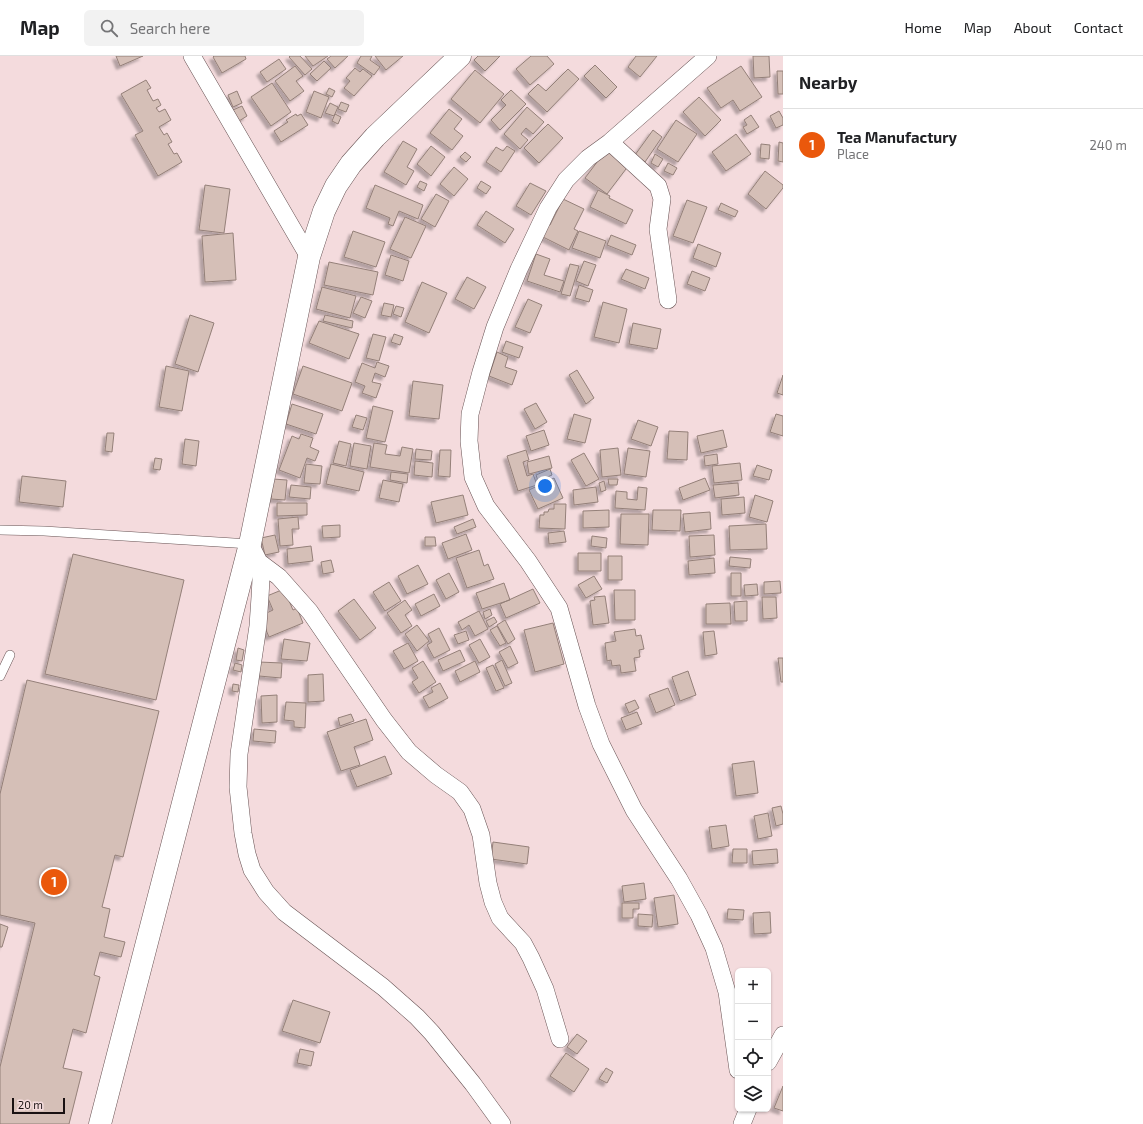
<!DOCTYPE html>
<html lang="en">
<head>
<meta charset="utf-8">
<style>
  :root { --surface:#fff; --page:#f2f2f2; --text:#202124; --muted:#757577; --line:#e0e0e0; --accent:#ea580c }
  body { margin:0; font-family:"Exo 2",sans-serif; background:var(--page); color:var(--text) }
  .controls { position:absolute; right:12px; bottom:12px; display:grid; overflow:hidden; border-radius:6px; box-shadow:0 1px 3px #0004 }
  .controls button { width:36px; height:36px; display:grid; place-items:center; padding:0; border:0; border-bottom:1px solid var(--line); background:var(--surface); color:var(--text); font:20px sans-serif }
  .scale { position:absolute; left:12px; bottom:10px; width:53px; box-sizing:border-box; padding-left:4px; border:2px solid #191112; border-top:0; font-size:11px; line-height:14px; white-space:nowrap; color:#191112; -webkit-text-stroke:3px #f4dbdd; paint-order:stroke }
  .you { position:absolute; left:545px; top:430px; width:14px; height:14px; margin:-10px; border:3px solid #fff; border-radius:50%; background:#1a73e8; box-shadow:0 0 0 6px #1a73e833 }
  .badge { display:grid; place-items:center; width:26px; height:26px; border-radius:50%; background:var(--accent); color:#fff; font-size:13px; font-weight:700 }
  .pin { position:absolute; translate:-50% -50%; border:2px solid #fff; box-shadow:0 1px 4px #0006 }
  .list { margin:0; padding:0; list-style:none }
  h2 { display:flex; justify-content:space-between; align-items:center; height:52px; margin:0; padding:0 16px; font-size:17px }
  h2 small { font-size:13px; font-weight:400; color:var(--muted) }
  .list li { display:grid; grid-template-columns:26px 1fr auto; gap:12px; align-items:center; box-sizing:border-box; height:72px; padding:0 16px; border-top:1px solid var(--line) }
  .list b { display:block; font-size:15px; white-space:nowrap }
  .list p { margin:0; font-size:13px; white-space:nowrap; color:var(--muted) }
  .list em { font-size:13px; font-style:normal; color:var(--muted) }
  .icon { flex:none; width:22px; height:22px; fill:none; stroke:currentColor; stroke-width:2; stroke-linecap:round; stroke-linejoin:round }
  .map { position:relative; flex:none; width:783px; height:1068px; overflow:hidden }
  header { display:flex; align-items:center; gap:24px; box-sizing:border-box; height:56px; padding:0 20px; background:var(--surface); border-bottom:1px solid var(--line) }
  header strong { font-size:19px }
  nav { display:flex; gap:22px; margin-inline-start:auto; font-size:14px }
  .search { width:280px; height:36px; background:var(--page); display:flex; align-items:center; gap:10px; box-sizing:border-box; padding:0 14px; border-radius:6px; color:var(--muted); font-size:15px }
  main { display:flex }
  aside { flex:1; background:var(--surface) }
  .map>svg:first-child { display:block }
</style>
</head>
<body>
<header>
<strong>Map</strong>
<div class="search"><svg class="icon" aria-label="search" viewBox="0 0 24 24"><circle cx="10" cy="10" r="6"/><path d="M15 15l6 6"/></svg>Search here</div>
<nav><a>Home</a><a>Map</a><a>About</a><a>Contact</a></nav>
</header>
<main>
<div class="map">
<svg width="783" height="1068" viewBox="0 0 783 1068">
  <defs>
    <filter id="shadow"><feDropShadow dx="-3.5" dy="3.5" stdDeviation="1" flood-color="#0004"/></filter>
  </defs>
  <rect width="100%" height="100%" fill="#f4dbdd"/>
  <!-- building -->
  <path fill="#d5bfb7" stroke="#948079" filter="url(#shadow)" d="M116,0H143L120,10Z
    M214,0H245L246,3L222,17L213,1Z
    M290,0H300L312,13L305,19L289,1Z
    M305,0H328L313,10Z
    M331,0H348L335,12L327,3Z
    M361,0H372L370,4L380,11L374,19L357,7Z
    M375,0H403L386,14Z
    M478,0H500L485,15L474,4Z
    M531,0H547L554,8L530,29L516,13Z
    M636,0H657L640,21L628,11Z
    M753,0H769L770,21L754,22Z
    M279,3L286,13L267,26L260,16Z
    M324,5L331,12L317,25L310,18Z
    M595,9L617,31L606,42L584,20Z
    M295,10L303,20L296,25L304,35L290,45L275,25Z
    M741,10L762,41L740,55L733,44L721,52L707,32Z
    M355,12L360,16L363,13L372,20L354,40L344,32L350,25L346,22Z
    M568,13L579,23L547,56L528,38L538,28L546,35Z
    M475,14L504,38L480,67L451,43Z
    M777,15H783V38H778Z
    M146,24L151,32L147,34L153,45L158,43L161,49L156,52L159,56L165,53L171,64L159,71L164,79L167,77L172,86L168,88L174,98L177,97L182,106L158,120L135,79L143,75L121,38Z
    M272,27L291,56L271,70L251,41Z
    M329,32L335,35L332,41L326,38Z
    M511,34L526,48L500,74L491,64L506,49L501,44Z
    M237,35L242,47L233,51L228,39Z
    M314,35L329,41L321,62L306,56Z
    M699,41L721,64L705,80L683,56Z
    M341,46L349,49L346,56L338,53Z
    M330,47L338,51L334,60L325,57Z
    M242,50L247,60L239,65L233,54Z
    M527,51L544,66L533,78L526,72L521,78L528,84L520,93L504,78Z
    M449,53L462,63L454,73L463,80L452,94L430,77Z
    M779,55L783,62V69L776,72L770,60Z
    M296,58L297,60L301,58L308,69L281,86L274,75L288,66L286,64Z
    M335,58L341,61L338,68L332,65Z
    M751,59L759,71L747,78L743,71L747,69L744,64Z
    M676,64L697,78L678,106L657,93Z
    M548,68L563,82L539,107L524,92Z
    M653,74L662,81L645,106L635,99Z
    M736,78L751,98L726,115L712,96Z
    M403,85L417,93L407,111L414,115L406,129L384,116Z
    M779,86L783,87V106L778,105Z
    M761,88L770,89L769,103L760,102Z
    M431,90L445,101L431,120L417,108Z
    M507,90L515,95L501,116L486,106L496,91L503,95Z
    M607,93L629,109L607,138L585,122Z
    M465,96L471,101L466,106L460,101Z
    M655,98L663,103L658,111L651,107Z
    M668,107L677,112L673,119L664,115Z
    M454,111L468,123L454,140L440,128Z
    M765,115L783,129V132L766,153L748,138Z
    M420,125L427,128L424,135L417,131Z
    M481,125L491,131L486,138L477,132Z
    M530,127L546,135L531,159L516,150Z
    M205,129L230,133L224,177L199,174Z
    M375,129L423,149L418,163L399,155L393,170L388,168L390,162L366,152Z
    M598,134L610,140L609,142L633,154L626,168L590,151Z
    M436,138L449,145L435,171L421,163Z
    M563,143L584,153L574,173L578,175L569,194L539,179L545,167L550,169Z
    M687,144L707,151L693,187L673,180Z
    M721,147L738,155L735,161L718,154Z
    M486,155L514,173L505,187L477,169Z
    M405,161L426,170L411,202L390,193Z
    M353,175L385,186L376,211L344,201Z
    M579,175L606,185L600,202L572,192Z
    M233,177L236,224L205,226L202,180Z
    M611,179L636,189L632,199L607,189Z
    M698,188L721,197L716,211L693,202Z
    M536,198L550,203L544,219L564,225L560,236L527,225Z
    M391,199L409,205L403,225L385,219Z
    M584,205L596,209L588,230L576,225Z
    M329,206L378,216L373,239L324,229Z
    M570,208L579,210L570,240L561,238Z
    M626,213L649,222L645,233L621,223Z
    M692,215L710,222L705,235L687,228Z
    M467,221L486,231L474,253L455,243Z
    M422,226L447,237L429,277L405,266Z
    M579,229L593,234L589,246L575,242Z
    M322,231L356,240L350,262L316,253Z
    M361,241L372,245L365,262L353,257Z
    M528,243L542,249L530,277L515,271Z
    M603,246L627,253L619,287L594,281Z
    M384,247L394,249L391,261L381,259Z
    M396,250L404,252L401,261L393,258Z
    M190,259L214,267L198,316L175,308Z
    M325,259L353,265L352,272L323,265Z
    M319,265L359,278L349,303L309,287Z
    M633,267L661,273L657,293L629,288Z
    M373,278L386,281L379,305L366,302Z
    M394,278L403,281L400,289L391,286Z
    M506,285L523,291L519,302L502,296Z
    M497,296L508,301L505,311L517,315L512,329L489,320Z
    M377,306L389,310L385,321L375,317L372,326L381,328L376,342L362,337L365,330L355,326L362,307L375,312Z
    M166,310L189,315L182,355L159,351Z
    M303,310L352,327L342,355L293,338Z
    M577,314L594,342L586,348L569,319Z
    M783,319V339L777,337Z
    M413,325L443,329L439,363L409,360Z
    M536,347L547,366L535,373L524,353Z
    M292,348L323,358L316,378L286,368Z
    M373,350L393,355L385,386L366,382Z
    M574,358L591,363L585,387L567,383Z
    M776,358L783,360V380L770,376Z
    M356,359L367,362L363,374L352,371Z
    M638,364L658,371L651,390L631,383Z
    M544,374L549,389L531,395L526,380Z
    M723,374L727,391L701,397L697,380Z
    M669,375L688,376L687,404L667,403Z
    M107,377H114L112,396L105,395Z
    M301,378L313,382L310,391L319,395L315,405L307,402L300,422L279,414L292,380L299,383Z
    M185,383L199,385L196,410L182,408Z
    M339,385L351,388L346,410L333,407Z
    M354,387L371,390L367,413L350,410Z
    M374,387L387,389L385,398L400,400L402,391L413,393L409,417L370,411Z
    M618,392L621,419L602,421L600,394Z
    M628,392L650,395L646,421L624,418Z
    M416,393L432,395L431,404L415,403Z
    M440,394H451L450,421L438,420Z
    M526,394L529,404L523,406L527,420L533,418L537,429L518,435L507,400Z
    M584,397L599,423L586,430L571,404Z
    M717,398L718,408L705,410L704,400Z
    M549,400L552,412L529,418L527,406Z
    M155,402L162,403L160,414L153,413Z
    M415,405L433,407L432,421L414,419Z
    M740,407L742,424L714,427L712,410Z
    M306,408L322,410L320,428L304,427Z
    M331,408L364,416L359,435L326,428Z
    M757,409L772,414L769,424L753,420Z
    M550,413L552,419L538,425L536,419Z
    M391,416L408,418L407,427L390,424Z
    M22,420L66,425L63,451L19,446Z
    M554,422L563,442L538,453L529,434Z
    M705,422L710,434L683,444L679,432Z
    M273,423L287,424L285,444L271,443Z
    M608,423H618L617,429H609Z
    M383,424L403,428L399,446L379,442Z
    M604,425L606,434L601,436L599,427Z
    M738,427L739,439L715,442L713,429Z
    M291,429L311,431L310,443L289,441Z
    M596,431L598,446L574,449L573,434Z
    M638,431L647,432L645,454L615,452L616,435L627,436V443L637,444Z
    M463,439L468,459L436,467L431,446Z
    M755,439L773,445L767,466L749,461Z
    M744,441L745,457L722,459L721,443Z
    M277,447H307V459L277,460Z
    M554,448H566L565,473L539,472L540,459H544V456H548L549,453H554Z
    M609,454V471L583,472V455Z
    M653,454H681L680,475L652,474Z
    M710,456L711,473L685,476L683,458Z
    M621,458H649L648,489L620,488Z
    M298,461L299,473H292L293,489L280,490L278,463Z
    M473,463L476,471L457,478L454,471Z
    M766,468L767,493L730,494L729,470Z
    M340,469V481L323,482L322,470Z
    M564,475L566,486L549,488L548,477Z
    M466,478L472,494L448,503L442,487Z
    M275,479L279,496L265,499L261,482Z
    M714,479L715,499L690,501L689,480Z
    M592,480L607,482L606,492L591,490Z
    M425,481H435L436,490H425Z
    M311,490L313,505L288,508L287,493Z
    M479,494L484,510L488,508L494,523L467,532L456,502Z
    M578,497H601V515H578Z
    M73,498L184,524L156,644L45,618Z
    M608,500H622V524H608Z
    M730,501L751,503L750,512L729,510Z
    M714,502L715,517L689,519L688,505Z
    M331,504L334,516L323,518L321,506Z
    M418,509L428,528L407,538L398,520Z
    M449,517L459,536L446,543L436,524Z
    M731,517H741V540H731Z
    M594,520L602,533L586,542L578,529Z
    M780,525L781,537L764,538V526Z
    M389,526L401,545L385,555L373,536Z
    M504,527L510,544L482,553L476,537Z
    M757,528L758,539L745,540L744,529Z
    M284,533L293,554L297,552L303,567L269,581L260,560L273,554L267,540Z
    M533,533L540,547L506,562L500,548Z
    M614,534H635V564H615Z
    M434,538L440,550L421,560L415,548Z
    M605,540L609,567L593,569L590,545L595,544L594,541Z
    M762,541H776L777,562L763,563Z
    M354,543L376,572L360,584L338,555Z
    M405,544L412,554L405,559L412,570L401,577L387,557Z
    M747,545V565H735L734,546Z
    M730,547L731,568H706V548Z
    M490,553L492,559L485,563L483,556Z
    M479,555L488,573L475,580L469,569L462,574L458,566Z
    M494,561L497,566L489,571L486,565Z
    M505,564L515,583L508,588L497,569Z
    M553,567L564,608L535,616L524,574Z
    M417,569L429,585L417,595L405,578Z
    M497,570L506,587L500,590L490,574Z
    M439,572L450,594L434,602L427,589L432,586L428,578Z
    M635,573L636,580L641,579L644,593L639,594L640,601L634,602L636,615L621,617L620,609L612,610L611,604L607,605L605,587L616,585L614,576Z
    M466,575L469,584L458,588L454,579Z
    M714,575L717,598L705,600L703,576Z
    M284,583L310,587L307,605L281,603Z
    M480,583L490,601L479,607L469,589Z
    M408,587L418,605L404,613L393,595Z
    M510,590L518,607L508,612L499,596Z
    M238,592L244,594L242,605L236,604Z
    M460,594L465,605L443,615L438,604Z
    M778,602H783V626H781Z
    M502,604L512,627L505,630L495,608Z
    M423,605L436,626L419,637L412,626L418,622L412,612Z
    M475,605L480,616L460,626L455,615Z
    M259,606L282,607L281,622L259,620Z
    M235,607L242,609L241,616L233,614Z
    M493,609L504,632L496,635L486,612Z
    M688,615L696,639L680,645L672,621Z
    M323,618L324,645L308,646V619Z
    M27,624L159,655L123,801L115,799L102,851L110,853L104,881L125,886L121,901L100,896L94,919L100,921L86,977L73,973L63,1012L82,1016L69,1068H0V1011L35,867L0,859V738Z
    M440,627L448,642L429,652L423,641L433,636L431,632Z
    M233,628L239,629L238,636L232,635Z
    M668,632L675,649L656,657L649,639Z
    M277,639V666L262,667L261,640Z
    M635,644L639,652L629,657L625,648Z
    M286,646L306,647L305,672L294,671V665L284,664Z
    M637,656L642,668L626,674L621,662Z
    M351,658L354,665L340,670L338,662Z
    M366,663L373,684L354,691L360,709L341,715L327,676Z
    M254,673L276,675L275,687L253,685Z
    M385,700L392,718L357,731L350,714Z
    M754,705L758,737L736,740L732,708Z
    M781,750L783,758V768L776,770L772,752Z
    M768,757L772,780L758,783L754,760Z
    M726,769L729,790L712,793L709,771Z
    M493,786L529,791L527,808L491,803Z
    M733,793H747V807H732Z
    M777,793L778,807L753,809L752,795Z
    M644,827L646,843L624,846L622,830Z
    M674,839L678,868L658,871L654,842Z
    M622,847H639V853H633V862H622Z
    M728,853L744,854L743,864L727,863Z
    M770,856L771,877L754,878L753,857Z
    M638,858L653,859L652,871L638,870Z
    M0,868L8,871L2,891H0Z
    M293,944L330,956L320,987L282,975Z
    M577,978L587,985L577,998L567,991Z
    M300,993L314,996L311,1010L297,1007Z
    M566,997L589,1013L574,1036L550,1020Z
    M606,1012L613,1016L607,1027L599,1023Z
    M783,1030V1055L774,1052Z"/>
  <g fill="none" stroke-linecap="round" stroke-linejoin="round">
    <defs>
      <path id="lane" d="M0,474L44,475L250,488
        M0,620L10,599"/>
      <path id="street" d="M192,0L309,201
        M708,0L610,86L588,102L566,124L548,152L519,213L495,271L481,316L470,358L469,385L473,421L486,450L528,505L559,552L587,650L601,688L634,754L679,823L699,859L714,892L727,936L738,1014
        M610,86L658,130L662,143L658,173L668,244
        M250,488L259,506L261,523L260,541L258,570L239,698L238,731L243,777L247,798L252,814L266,836L284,856L383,931L417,961L432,977L473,1028L502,1068
        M259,506L279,521L310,556L384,664L409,696L436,719L460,736L472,753L481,779L488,827L493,846L500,862L523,887L531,902L545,933L560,983
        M768,1006L783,979
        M742,1068L748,1053"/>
      <path id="secondary" d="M100,1068L250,488L309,201L324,155L336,130L351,108L375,81L460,0"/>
    </defs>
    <!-- lane casing -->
    <use href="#lane" stroke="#685354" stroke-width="10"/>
    <!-- street casing -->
    <use href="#street" stroke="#685354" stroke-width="18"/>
    <!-- secondary casing -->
    <use href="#secondary" stroke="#685354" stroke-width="23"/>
    <!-- lane -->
    <use href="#lane" stroke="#fff" stroke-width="9"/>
    <!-- street -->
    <use href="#street" stroke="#fff" stroke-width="17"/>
    <!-- secondary -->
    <use href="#secondary" stroke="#fff" stroke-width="22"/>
  </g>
</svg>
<div class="controls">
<button>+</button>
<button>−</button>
<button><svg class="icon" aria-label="locate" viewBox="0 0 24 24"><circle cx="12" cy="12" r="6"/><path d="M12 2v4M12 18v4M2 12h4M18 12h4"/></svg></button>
<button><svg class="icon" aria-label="layers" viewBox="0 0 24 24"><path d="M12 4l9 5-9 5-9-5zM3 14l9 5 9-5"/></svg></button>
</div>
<div class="scale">20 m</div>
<div class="you"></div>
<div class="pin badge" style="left:54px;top:826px">1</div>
</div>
<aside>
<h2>Nearby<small></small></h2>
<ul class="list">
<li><span class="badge">1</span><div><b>Tea Manufactury</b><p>Place</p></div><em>240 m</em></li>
</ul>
</aside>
</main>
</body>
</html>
